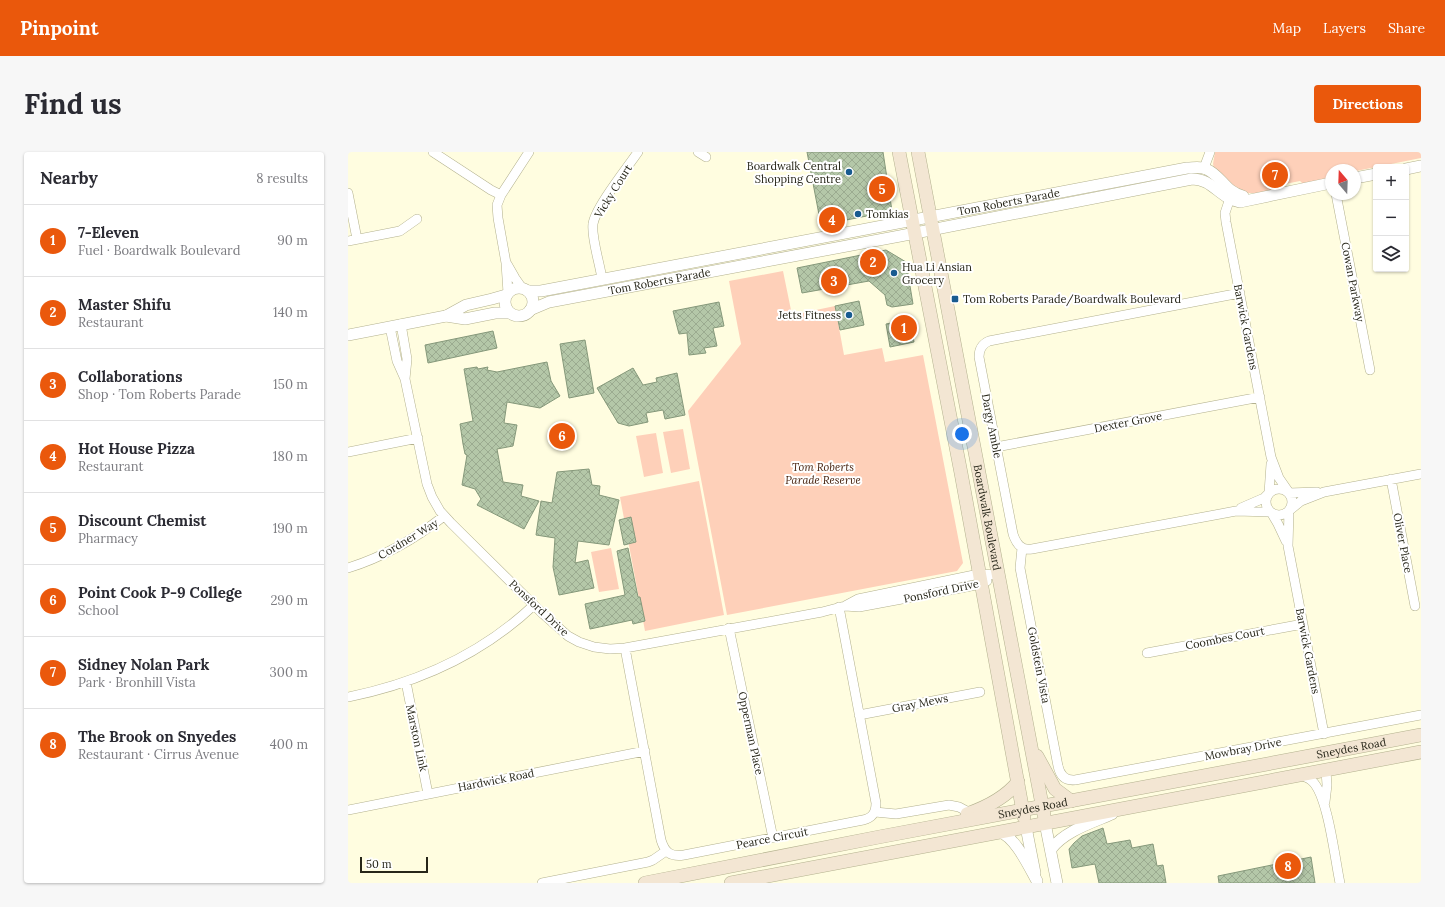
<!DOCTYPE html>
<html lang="en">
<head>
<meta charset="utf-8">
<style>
  :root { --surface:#fff; --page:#f7f7f7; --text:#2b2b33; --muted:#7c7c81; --line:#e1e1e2; --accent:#ea580c }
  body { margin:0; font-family:Lora,serif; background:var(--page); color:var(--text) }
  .controls { position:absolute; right:12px; top:12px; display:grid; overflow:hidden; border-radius:4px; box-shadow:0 1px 3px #0004 }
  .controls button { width:36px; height:36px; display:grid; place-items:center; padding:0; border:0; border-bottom:1px solid var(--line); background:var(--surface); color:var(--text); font:20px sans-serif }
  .compass { position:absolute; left:977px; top:12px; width:36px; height:36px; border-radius:50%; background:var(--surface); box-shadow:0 1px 3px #0004; rotate:341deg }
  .scale { position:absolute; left:12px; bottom:10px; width:68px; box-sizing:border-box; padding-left:4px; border:2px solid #272619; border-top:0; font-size:11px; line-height:14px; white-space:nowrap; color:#272619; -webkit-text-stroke:3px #fff; paint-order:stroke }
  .you { position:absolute; left:614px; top:282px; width:14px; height:14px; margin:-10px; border:3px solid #fff; border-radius:50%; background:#1a73e8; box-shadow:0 0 0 6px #1a73e833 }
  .badge { display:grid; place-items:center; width:26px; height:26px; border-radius:50%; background:var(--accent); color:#fff; font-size:13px; font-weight:700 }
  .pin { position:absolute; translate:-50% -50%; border:2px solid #fff; box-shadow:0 1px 4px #0006 }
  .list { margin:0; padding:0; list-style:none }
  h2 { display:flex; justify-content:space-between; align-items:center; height:52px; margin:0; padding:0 16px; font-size:17px }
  h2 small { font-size:13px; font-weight:400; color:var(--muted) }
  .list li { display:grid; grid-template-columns:26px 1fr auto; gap:12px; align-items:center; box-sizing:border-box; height:72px; padding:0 16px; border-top:1px solid var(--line) }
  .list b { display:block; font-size:15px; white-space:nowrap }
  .list p { margin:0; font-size:13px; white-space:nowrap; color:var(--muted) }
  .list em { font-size:13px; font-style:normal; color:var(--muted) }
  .icon { flex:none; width:22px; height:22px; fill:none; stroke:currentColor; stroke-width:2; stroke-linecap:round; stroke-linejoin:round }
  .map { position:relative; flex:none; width:1073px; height:731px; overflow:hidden; border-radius:4px }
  header { display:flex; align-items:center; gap:24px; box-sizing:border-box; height:56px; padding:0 20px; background:var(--accent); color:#fff }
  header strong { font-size:19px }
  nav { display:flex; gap:22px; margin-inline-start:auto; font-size:14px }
  .intro { display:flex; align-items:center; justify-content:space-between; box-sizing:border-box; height:96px; padding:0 24px }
  h1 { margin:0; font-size:28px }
  .button { padding:10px 18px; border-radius:4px; background:var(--accent); color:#fff; font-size:14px; font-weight:700 }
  main { display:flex; gap:24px; padding:0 24px }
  aside { flex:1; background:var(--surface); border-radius:4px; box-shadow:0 1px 3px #0004 }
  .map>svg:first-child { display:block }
</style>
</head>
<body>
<header>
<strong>Pinpoint</strong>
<nav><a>Map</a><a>Layers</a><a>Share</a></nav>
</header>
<div class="intro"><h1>Find us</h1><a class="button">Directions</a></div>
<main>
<aside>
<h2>Nearby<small>8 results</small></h2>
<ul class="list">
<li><span class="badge">1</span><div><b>7-Eleven</b><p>Fuel · Boardwalk Boulevard</p></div><em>90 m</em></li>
<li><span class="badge">2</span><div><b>Master Shifu</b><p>Restaurant</p></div><em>140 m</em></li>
<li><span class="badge">3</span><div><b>Collaborations</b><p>Shop · Tom Roberts Parade</p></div><em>150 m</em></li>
<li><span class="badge">4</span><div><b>Hot House Pizza</b><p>Restaurant</p></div><em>180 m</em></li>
<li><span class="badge">5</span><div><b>Discount Chemist</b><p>Pharmacy</p></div><em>190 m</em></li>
<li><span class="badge">6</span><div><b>Point Cook P-9 College</b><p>School</p></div><em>290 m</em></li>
<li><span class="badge">7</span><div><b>Sidney Nolan Park</b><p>Park · Bronhill Vista</p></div><em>300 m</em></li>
<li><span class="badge">8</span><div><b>The Brook on Snyedes</b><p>Restaurant · Cirrus Avenue</p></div><em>400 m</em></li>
</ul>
</aside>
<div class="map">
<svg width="1073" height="731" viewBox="0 0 1073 731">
  <defs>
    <pattern id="building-cross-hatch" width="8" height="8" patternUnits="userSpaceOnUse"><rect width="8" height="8" fill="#b4c7a8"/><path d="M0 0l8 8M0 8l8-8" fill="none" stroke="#9bab90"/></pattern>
  </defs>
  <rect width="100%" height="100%" fill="#fffde0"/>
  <!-- green -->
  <path fill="#fed0b9" d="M867,0H1073V6L1008,19L1007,20V18H983V27L955,32L952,29L937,32L934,36C923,38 901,45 890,38C881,33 874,23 866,16L865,12Z
    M435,119L444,163L487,154L496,203L534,196L537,210L575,203L615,411L609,419L379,463L340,259L393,192L381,129Z
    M335,277L342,317L323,321L315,280Z
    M308,281L315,321L296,325L288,284Z
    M351,329L376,463L297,479L272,345Z
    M263,396L271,437L251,440L243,400Z"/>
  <!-- building -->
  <path fill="url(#building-cross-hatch)" stroke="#85987a" d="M459,0H535L544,59L473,73Z
    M538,98L558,110L565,152L544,155L539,153L537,143L521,129L454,141L449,116Z
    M511,149L516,173L492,178L487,154Z
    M371,150L376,174L365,176L369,194L356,196L358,201L341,203L339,181L331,182L325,159Z
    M562,167L566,190L542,195L538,172Z
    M145,179L149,196L80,211L77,193Z
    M237,188L246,241L221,246L212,192Z
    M199,210L203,229L212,244L192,256L159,250L156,271L169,273L165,294L149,297L155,330L175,333L173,344L191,349L176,377L129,353L133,347L127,337L114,333L119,303L117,302L115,292L112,272L125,269L116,217L129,215L130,217L140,215L139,218L149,220Z
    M285,216L295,233L309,230L308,226L329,221L337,263L317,267L315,258L298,261L300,270L281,274L270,271L249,236Z
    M241,317L244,333L252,334L251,343L271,348L261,393L230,389L227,411L240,408L246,436L211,443L205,415L207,386L188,383L193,349L204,351L209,320Z
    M283,365L288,390L276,393L271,368Z
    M280,396L290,445H292L297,469L285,472L284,468L242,477L237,452L277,443L269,399Z
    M755,676L759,692L782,688L784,696L805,692L809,714L815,713L818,731H751L747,712L724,716L721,697L726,691L734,684Z
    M963,705L967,731H871L870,724Z"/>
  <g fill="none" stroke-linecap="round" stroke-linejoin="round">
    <defs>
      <path id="minor" d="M85,0L143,38L153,43
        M350,0L358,5
        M856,16L862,0
        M0,41L9,87
        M988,42L1022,218
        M882,46L877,61L878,70L923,305L931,326L940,339
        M0,89L52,79L69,67
        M159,112L167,126L174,136
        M254,127C252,112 243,85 245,72C247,56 279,16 290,0
        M160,141L158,111L150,66L149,53L153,43L181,0
        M892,141L641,189C634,192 631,197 631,205L665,382C668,391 673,399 684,397L888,359L923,360
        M53,172L59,207L57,227
        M42,175L49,209L57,227L79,332L84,345L92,359L103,371L194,461L220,484L231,490L246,495L262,497L277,496L474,460L497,454L510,447L631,422L651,423
        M648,295L912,245
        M0,300L70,286
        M1043,327L1067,454
        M918 350a13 13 0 1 1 26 0a13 13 0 1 1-26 0Z
        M921,341L923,312
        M941,341L969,340
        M893,356L916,346L920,342
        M942,358L953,349L976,340L1073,322
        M941,359L940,394L976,582
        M923,360L930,372L938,389
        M674,396L672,416L710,614C712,623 717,629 727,628L1073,563
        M0,416C35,405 67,387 96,364
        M497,454L511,455L618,435L633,432L639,429
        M381,476L425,686
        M277,496L313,688C317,701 323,705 336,703L515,668C524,666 528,661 528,651L491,455
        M799,501L955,472
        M58,530L80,642
        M0,545C70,531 134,502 186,453
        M511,563L632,540
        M953,623C957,625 961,626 964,629C980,643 987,708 992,731
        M977,650L979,633L978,619
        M0,658L297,599
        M527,660L548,662L601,653L611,655L626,663
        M194,731L300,710L305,708L318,699"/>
      <g id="tertiary">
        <path d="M1058,17L1073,14"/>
        <path d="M1007,26L1028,22"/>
        <circle cx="171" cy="150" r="14"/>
        <path id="s1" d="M180,139H193L839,16C845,16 852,14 858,17C873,23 877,40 895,44"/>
        <path id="s2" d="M182,158L201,150L552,84L844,27C865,27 871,46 892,50L983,31"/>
        <path d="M98,164L118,153L144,147L158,143"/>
        <path d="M0,183L98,164L117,167L147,161H162"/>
        <path d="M697,671L709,731"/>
        <path d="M678,675L687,721"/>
        <path d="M651,680C667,684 681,715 689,729"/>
        <path d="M703,697C717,679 743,671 764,662"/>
      </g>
      <g id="secondary">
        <path d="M551,0L613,321L676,665"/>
        <path id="s3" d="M570,0L696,663"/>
        <path d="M689,604L707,637L723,649"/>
        <path d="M619,662C639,655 657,646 670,630"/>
        <path id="s4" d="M297,731L531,685L1073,583"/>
        <path d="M383,731L1073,600"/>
      </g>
    </defs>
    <!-- minor casing -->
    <use href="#minor" stroke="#b3b18e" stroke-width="10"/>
    <!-- tertiary casing -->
    <use href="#tertiary" stroke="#b3b18e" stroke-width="12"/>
    <!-- secondary casing -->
    <use href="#secondary" stroke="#b3b18e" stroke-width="14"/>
    <!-- minor -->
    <use href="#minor" stroke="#fff" stroke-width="9"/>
    <!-- tertiary -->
    <use href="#tertiary" stroke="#fff" stroke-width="11"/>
    <!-- secondary -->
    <use href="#secondary" stroke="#f3e6d3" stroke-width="13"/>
  </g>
  <!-- markers -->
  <g fill="#185b90" stroke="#fff" stroke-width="1.5">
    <circle cx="501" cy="20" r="4"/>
    <circle cx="510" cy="62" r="4"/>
    <circle cx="546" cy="121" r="4"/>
    <rect x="603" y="143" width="8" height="8" rx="2"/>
    <circle cx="501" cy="163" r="4"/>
  </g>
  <g text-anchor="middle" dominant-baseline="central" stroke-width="4" stroke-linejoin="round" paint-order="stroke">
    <!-- poi labels -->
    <g font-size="11" fill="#272619" stroke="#fff" text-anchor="start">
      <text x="493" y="14" text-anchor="end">Boardwalk Central<tspan x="493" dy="13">Shopping Centre</tspan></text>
      <text x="518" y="62">Tomkias</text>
      <text x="554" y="115">Hua Li Ansian<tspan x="554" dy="13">Grocery</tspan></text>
      <text x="615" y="147">Tom Roberts Parade/Boardwalk Boulevard</text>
      <text x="493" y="163" text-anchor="end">Jetts Fitness</text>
    </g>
    <!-- street labels -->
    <g font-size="11" fill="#272619" stroke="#fff">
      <text transform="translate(265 39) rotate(-58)">Vicky Court</text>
      <text stroke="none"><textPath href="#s1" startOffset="489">Tom Roberts Parade</textPath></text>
      <text stroke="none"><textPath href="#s2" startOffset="133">Tom Roberts Parade</textPath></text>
      <text transform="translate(1005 130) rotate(79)">Cowan Parkway</text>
      <text transform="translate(898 175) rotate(79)">Barwick Gardens</text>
      <text transform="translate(780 270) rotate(-11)">Dexter Grove</text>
      <text transform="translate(644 274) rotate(79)">Dargy Amble</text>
      <text stroke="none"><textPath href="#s3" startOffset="372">Boardwalk Boulevard</textPath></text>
      <text transform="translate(60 387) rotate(-31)">Cordner Way</text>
      <text transform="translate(1055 391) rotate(79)">Oliver Place</text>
      <text transform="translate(593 439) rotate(-12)">Ponsford Drive</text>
      <text transform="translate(191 456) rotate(43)">Ponsford Drive</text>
      <text transform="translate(877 486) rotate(-11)">Coombes Court</text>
      <text transform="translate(960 499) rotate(79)">Barwick Gardens</text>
      <text transform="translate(691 513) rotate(79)">Goldstein Vista</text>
      <text transform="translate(572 551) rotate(-11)">Gray Mews</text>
      <text transform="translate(403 581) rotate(78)">Opperman Place</text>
      <text transform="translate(69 586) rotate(78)">Marston Link</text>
      <text stroke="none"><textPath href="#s4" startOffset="719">Sneydes Road</textPath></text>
      <text transform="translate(895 597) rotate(-11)">Mowbray Drive</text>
      <text transform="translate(148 628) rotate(-11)">Hardwick Road</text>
      <text stroke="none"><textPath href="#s4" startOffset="395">Sneydes Road</textPath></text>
      <text transform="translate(424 686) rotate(-11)">Pearce Circuit</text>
    </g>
    <!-- park labels -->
    <g font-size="11" font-style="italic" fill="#47230f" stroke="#fff">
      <text x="475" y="315">Tom Roberts<tspan x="475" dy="13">Parade Reserve</tspan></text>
    </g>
  </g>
</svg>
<div class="controls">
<button>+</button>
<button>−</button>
<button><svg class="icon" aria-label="layers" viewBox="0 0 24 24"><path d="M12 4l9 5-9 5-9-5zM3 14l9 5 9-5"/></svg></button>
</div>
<svg class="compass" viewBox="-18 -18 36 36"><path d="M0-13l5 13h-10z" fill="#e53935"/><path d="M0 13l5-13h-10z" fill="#7c7c81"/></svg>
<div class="scale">50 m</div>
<div class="you"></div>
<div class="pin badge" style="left:556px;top:176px">1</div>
<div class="pin badge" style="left:525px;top:110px">2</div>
<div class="pin badge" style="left:486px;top:129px">3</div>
<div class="pin badge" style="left:484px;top:68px">4</div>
<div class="pin badge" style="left:534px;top:37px">5</div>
<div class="pin badge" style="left:214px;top:284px">6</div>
<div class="pin badge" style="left:927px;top:23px">7</div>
<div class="pin badge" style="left:940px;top:714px">8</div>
</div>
</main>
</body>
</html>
